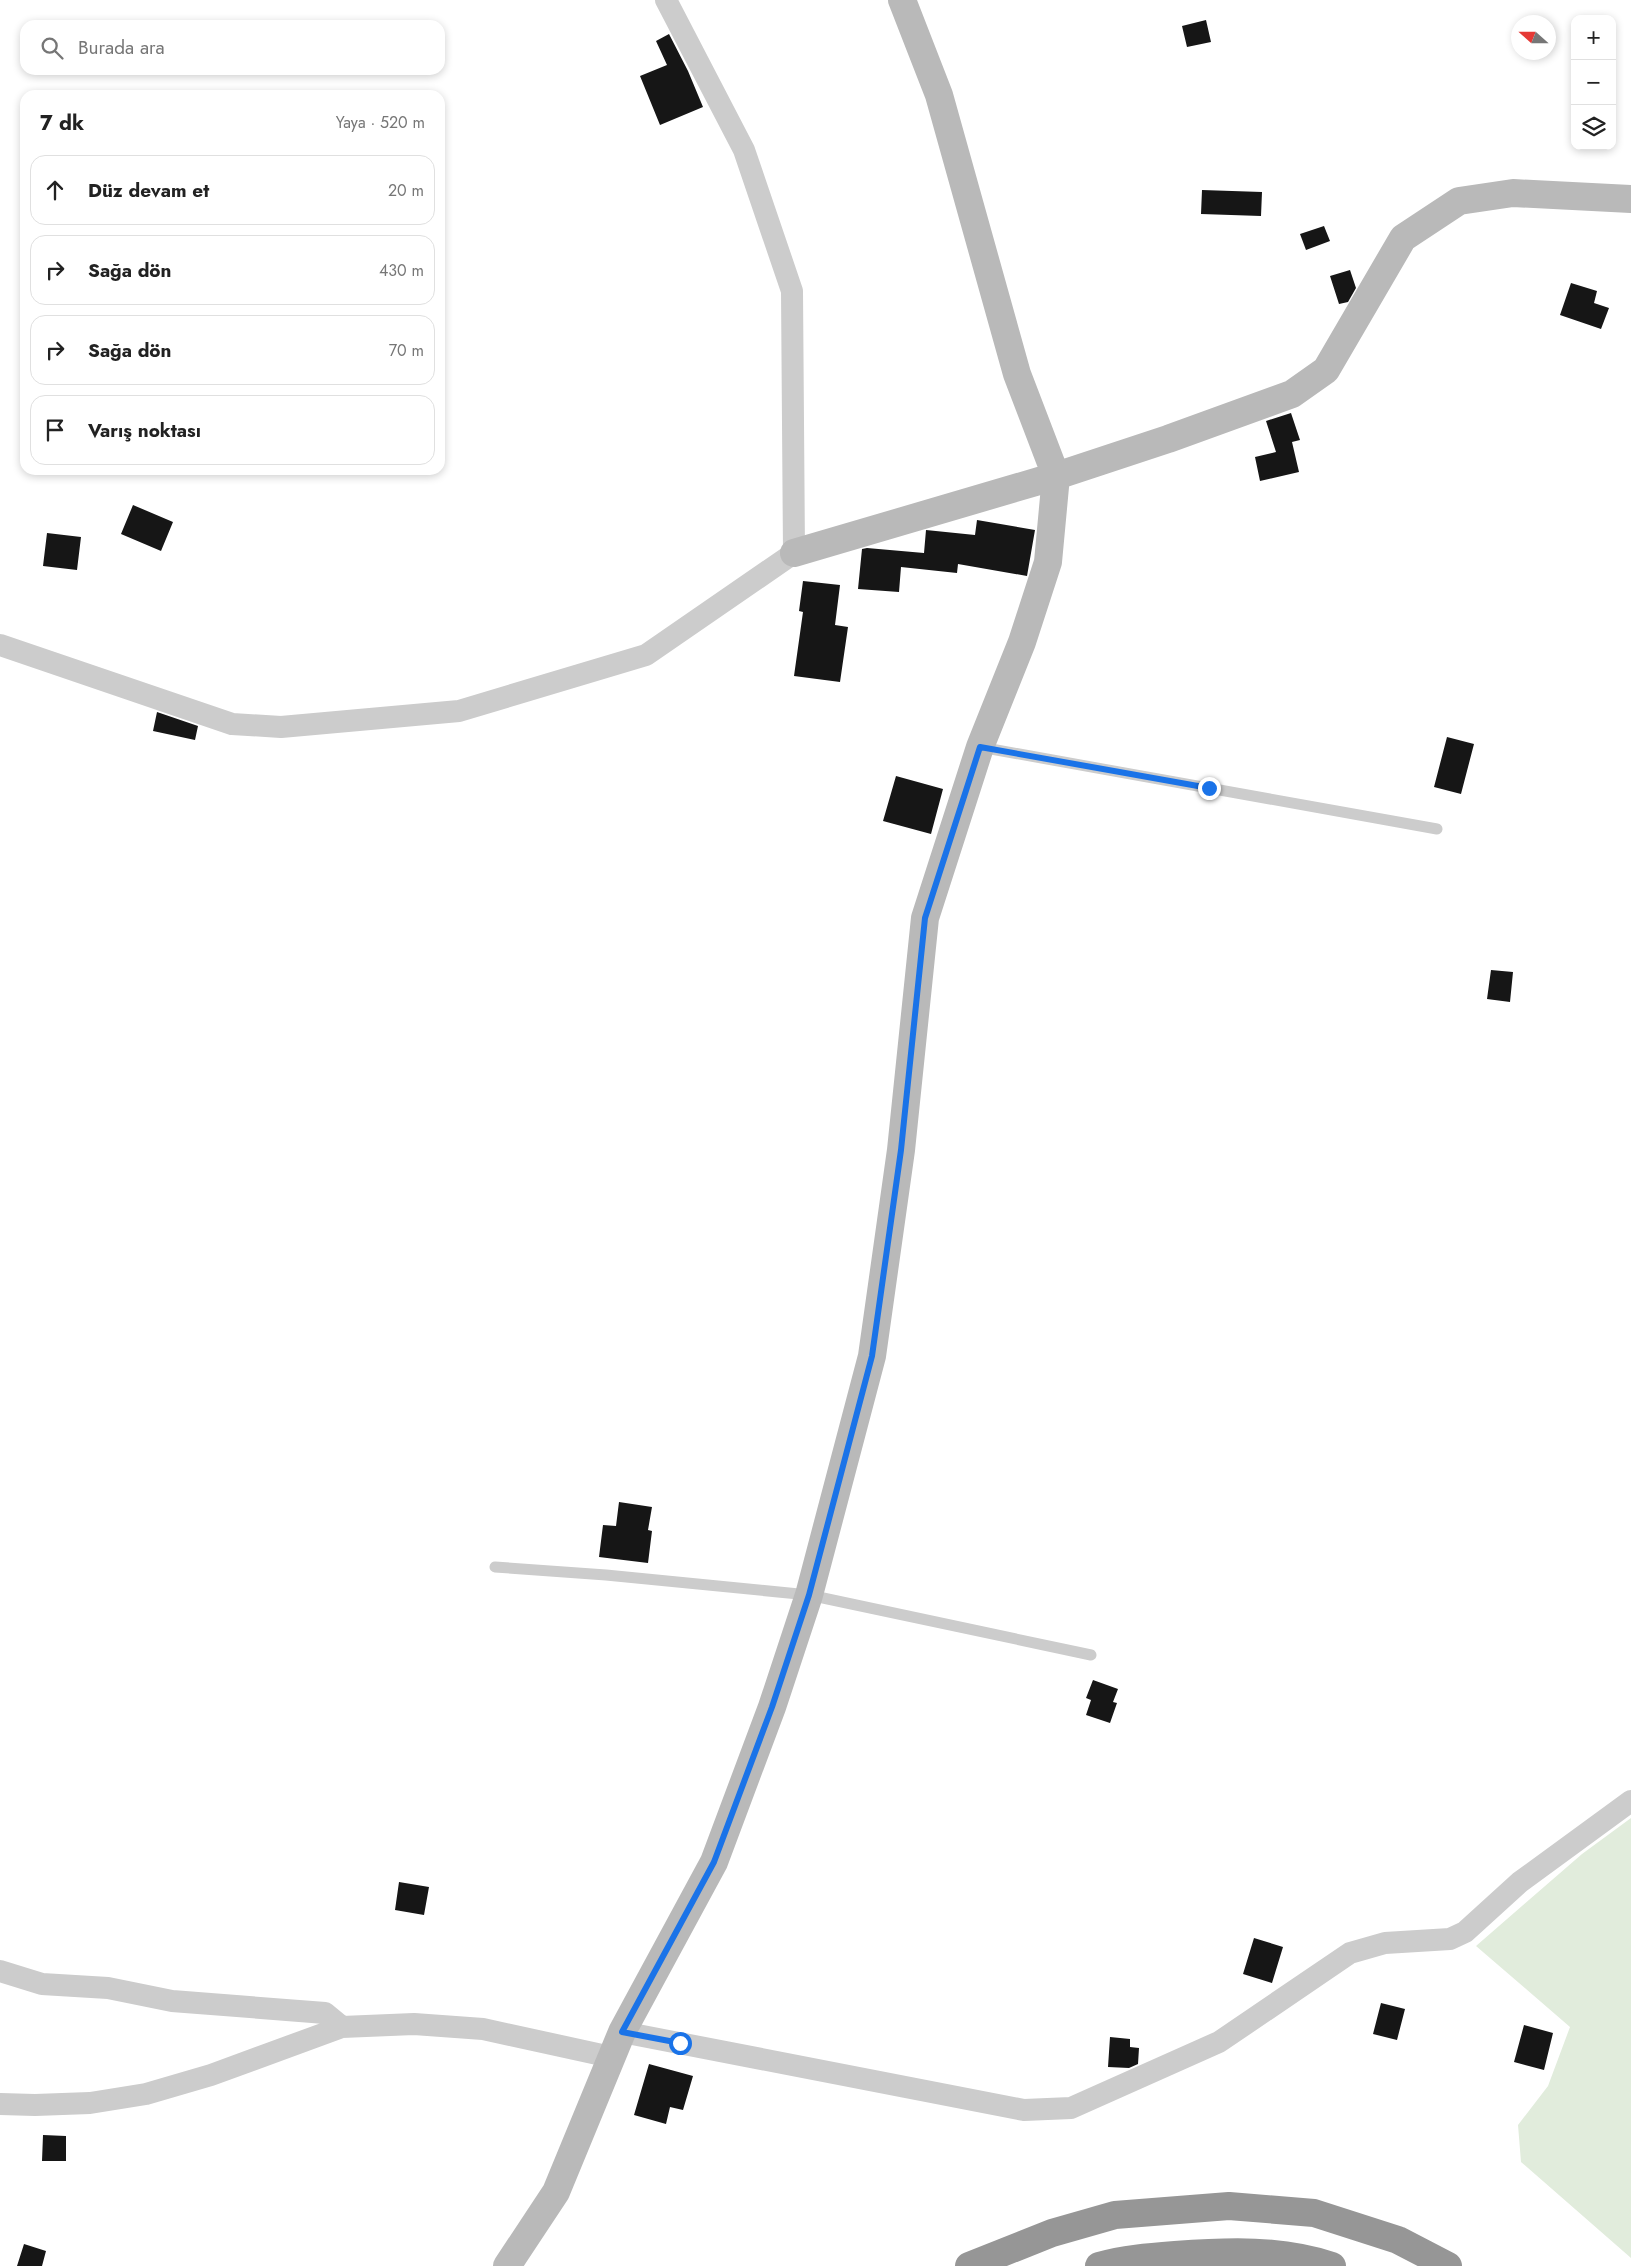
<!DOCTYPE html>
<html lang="tr">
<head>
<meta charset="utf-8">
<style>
  :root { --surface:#fff; --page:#f6f6f6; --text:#222; --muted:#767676; --line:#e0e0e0 }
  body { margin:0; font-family:Jost,sans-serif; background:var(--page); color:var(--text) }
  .controls { position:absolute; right:15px; top:15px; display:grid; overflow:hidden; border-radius:10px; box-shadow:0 2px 8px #0003 }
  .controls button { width:45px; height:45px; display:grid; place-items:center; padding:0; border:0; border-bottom:1px solid var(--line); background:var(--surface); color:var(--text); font:25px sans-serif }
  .compass { position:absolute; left:1511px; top:15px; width:45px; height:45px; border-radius:50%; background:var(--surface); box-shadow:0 2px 8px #0003; rotate:291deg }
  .stop { position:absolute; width:15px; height:15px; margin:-11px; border:4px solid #1a73e8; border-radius:50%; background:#fff }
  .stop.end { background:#1a73e8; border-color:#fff; box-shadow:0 1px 5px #0008 }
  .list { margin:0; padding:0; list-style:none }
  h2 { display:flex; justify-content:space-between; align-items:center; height:65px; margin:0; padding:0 20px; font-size:21px }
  h2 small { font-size:16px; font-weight:400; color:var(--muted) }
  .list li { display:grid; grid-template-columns:32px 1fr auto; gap:15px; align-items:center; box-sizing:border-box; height:70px; margin:0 10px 10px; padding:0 10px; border:1px solid var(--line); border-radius:15px }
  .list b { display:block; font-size:19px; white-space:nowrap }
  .list em { font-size:16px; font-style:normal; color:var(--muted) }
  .icon { flex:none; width:28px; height:28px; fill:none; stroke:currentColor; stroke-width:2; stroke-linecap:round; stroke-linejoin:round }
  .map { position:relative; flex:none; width:1631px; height:2266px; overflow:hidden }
  .search { position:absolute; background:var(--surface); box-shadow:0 2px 8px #0003; left:20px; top:20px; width:425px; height:55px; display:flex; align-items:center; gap:12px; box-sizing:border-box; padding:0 18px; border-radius:15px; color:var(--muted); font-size:19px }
  .panel { position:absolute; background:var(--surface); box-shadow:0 2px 8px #0003; left:20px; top:90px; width:425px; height:385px; border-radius:15px }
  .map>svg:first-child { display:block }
</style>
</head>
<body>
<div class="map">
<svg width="1631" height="2266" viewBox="0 0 1631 2266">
  <rect width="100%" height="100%" fill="#fff"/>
  <!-- green -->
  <path fill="#e1ecdc" d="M1631,1818V2258L1521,2162L1518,2125L1548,2086L1570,2027L1476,1946L1582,1854Z"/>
  <!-- building -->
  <path fill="#161616" d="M1206,20L1211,42L1187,47L1182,26Z
    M669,34L688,71L703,107L660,125L640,76L667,65L656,41Z
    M1202,190L1262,192L1261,216L1201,214Z
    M1324,226L1330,241L1306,250L1300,234Z
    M1350,270L1356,288L1348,302L1339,304L1330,276Z
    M1571,283L1597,291L1594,303L1609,308L1601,329L1560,315Z
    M1291,413L1300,440L1292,442L1299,472L1260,481L1255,457L1276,452L1266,421Z
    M133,505L173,522L161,551L121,534Z
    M977,520L1035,530L1027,576L958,564L957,573L901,567L899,592L858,589L862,549L867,548L924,553L926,530L975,535Z
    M47,533L81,537L77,570L43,566Z
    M803,581L840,585L835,625L848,627L840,682L794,676L803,612L799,611Z
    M157,712L198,726L195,740L153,731Z
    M1447,737L1474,744L1461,794L1434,787Z
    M896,776L943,789L931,834L883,821Z
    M1491,970L1513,972L1510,1002L1487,999Z
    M619,1502L652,1507L648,1530L652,1531L648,1563L599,1557L603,1525L616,1526Z
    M1093,1680L1118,1689L1113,1702L1117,1703L1110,1723L1086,1715L1091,1700L1086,1698Z
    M399,1882L429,1887L424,1915L395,1910Z
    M1254,1938L1283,1947L1272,1983L1243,1974Z
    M1381,2003L1405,2009L1397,2040L1373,2034Z
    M1524,2025L1553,2033L1544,2070L1514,2062Z
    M1110,2037L1130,2039V2047L1139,2048L1138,2064L1129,2068L1108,2067Z
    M649,2064L693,2076L683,2110L670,2107L666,2124L634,2115Z
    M43,2135L66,2136V2161H42Z
    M24,2244L46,2251L42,2266H17Z"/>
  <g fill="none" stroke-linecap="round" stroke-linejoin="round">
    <!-- lane -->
    <path stroke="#ccc" stroke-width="11" d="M980,747L1437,829
      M495,1567L606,1575L809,1595L1091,1655"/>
    <!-- street -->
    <path stroke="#ccc" stroke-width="22" d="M0,645L232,724L281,727L459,711L646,655L794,553L792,291L744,150L666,0
      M0,1971L42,1984L108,1988L172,2001L325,2013L342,2027
      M622,2032L1024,2110L1071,2108L1219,2042L1350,1953L1385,1943L1450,1939L1465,1932L1520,1882L1631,1801
      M0,2104L35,2105L90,2103L146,2094L211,2075L342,2027L414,2024L483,2029L611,2057"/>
    <!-- secondary -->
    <path stroke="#b9b9b9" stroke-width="28" d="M794,553L1056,476L1168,439L1292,394L1326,370L1403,238L1459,201L1513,193L1631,199
      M507,2266L556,2192L622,2032L714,1862L772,1707L809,1595L872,1356L901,1150L925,918L980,747L1022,642L1048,562L1056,476L1017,374L939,95L902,0"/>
    <!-- highway -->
    <path stroke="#969696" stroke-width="28" d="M969,2266L1052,2233L1115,2215L1229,2206L1314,2213L1398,2240L1448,2266
      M1099,2266C1124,2259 1149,2257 1175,2255C1229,2251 1281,2249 1332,2266"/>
  </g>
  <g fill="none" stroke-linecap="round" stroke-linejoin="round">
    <!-- route -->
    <path stroke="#1a73e8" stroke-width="6" d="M680,2043L622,2032L714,1862L772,1707L809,1595L872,1356L901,1150L925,918L980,747L1209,788"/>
  </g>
</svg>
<div class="controls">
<button>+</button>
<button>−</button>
<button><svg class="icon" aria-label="layers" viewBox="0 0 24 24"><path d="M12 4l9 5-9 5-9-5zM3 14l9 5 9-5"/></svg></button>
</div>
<svg class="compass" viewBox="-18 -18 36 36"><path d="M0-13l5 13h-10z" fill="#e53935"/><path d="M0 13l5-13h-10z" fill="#767676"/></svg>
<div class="stop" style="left:680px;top:2043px"></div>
<div class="stop end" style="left:1209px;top:788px"></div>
<div class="search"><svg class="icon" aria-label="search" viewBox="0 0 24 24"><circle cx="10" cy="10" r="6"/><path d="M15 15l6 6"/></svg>Burada ara</div>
<section class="panel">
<h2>7 dk<small>Yaya · 520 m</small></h2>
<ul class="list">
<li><svg class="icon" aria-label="ahead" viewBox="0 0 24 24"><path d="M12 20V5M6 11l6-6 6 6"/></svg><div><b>Düz devam et</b></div><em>20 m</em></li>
<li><svg class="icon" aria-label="right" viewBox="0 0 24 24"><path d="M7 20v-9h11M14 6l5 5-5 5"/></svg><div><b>Sağa dön</b></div><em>430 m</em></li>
<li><svg class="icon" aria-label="right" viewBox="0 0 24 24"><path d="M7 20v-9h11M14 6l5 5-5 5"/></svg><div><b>Sağa dön</b></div><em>70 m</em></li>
<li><svg class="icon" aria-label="arrive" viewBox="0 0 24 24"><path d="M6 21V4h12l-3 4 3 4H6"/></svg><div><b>Varış noktası</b></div></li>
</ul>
</section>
</div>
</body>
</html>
